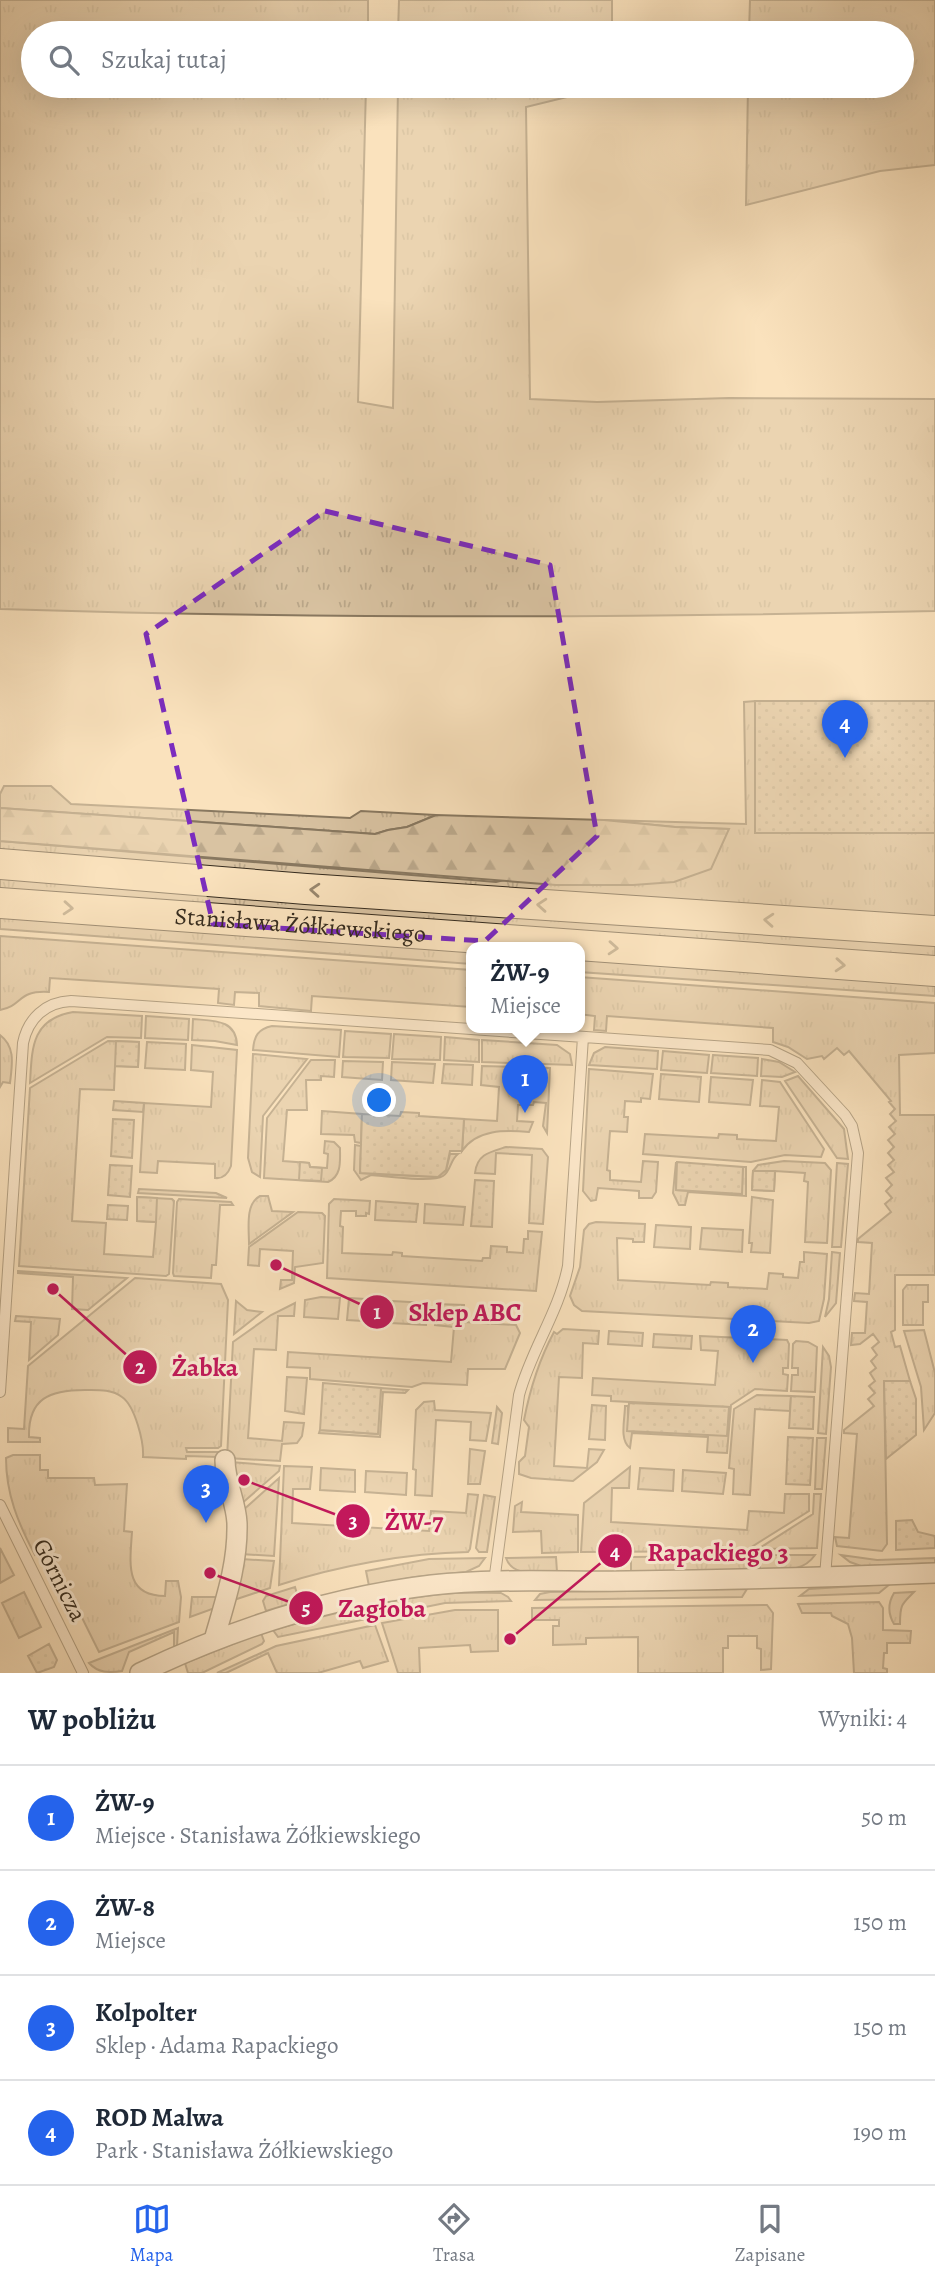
<!DOCTYPE html>
<html lang="pl">
<head>
<meta charset="utf-8">
<style>
  :root { --surface:#fff; --page:#f2f2f3; --text:#1f2937; --muted:#747a83; --line:#e0e1e3; --accent:#2563eb }
  body { margin:0; font-family:Alegreya,serif; background:var(--page); color:var(--text) }
  .you { position:absolute; left:380px; top:1101px; width:24px; height:24px; margin:-18px; border:5px solid #fff; border-radius:50%; background:#1a73e8; box-shadow:0 0 0 10px #1a73e833 }
  .badge { display:grid; place-items:center; width:46px; height:46px; border-radius:50%; background:var(--accent); color:#fff; font-size:23px; font-weight:700 }
  .pin { position:absolute; translate:-50% -58px; filter:drop-shadow(0 2px 4px #0008) }
  .pin::after { content:''; position:absolute; top:37px; width:24px; height:21px; background:inherit; clip-path:polygon(0 0,100% 0,50% 100%) }
  .popup { position:absolute; left:466px; top:942px; width:119px; height:91px; box-sizing:border-box; display:grid; place-content:center; border-radius:14px; background:var(--surface); filter:drop-shadow(0 2px 5px #0005); font-size:23px; white-space:nowrap; color:var(--muted) }
  .popup b { font-size:26px; color:var(--text) }
  .popup::after { content:''; position:absolute; left:50%; top:100%; margin-left:-14px; border:14px solid transparent; border-top-color:var(--surface) }
  .list { margin:0; padding:0; list-style:none }
  h2 { display:flex; justify-content:space-between; align-items:center; height:91px; margin:0; padding:0 28px; font-size:30px }
  h2 small { font-size:23px; font-weight:400; color:var(--muted) }
  .list li { display:grid; grid-template-columns:46px 1fr auto; gap:21px; align-items:center; box-sizing:border-box; height:105px; padding:0 28px; border-top:2px solid var(--line) }
  .list b { display:block; font-size:26px; white-space:nowrap }
  .list p { margin:0; font-size:23px; white-space:nowrap; color:var(--muted) }
  .list em { font-size:23px; font-style:normal; color:var(--muted) }
  .icon { flex:none; width:38px; height:38px; fill:none; stroke:currentColor; stroke-width:2; stroke-linecap:round; stroke-linejoin:round }
  .map { position:relative; flex:none; width:935px; height:1673px; overflow:hidden }
  .search { position:absolute; background:var(--surface); box-shadow:0 7px 28px #0002; left:21px; right:21px; top:21px; height:77px; display:flex; align-items:center; gap:18px; box-sizing:border-box; padding:0 24px; border-radius:38px; color:var(--muted); font-size:26px }
  .sheet { height:511px; background:var(--surface) }
  nav { display:flex; justify-content:space-around; align-items:center; box-sizing:border-box; height:98px; border-top:2px solid var(--line); background:var(--surface); font-size:19px; color:var(--muted) }
  nav a { display:grid; justify-items:center; gap:4px }
  nav .on { color:var(--accent) }
  .map>svg:first-child { display:block }
</style>
</head>
<body>
<div class="map">
<svg width="935" height="1673" viewBox="0 0 935 1673">
  <defs>
    <pattern id="grass-tufts" width="24" height="20" patternUnits="userSpaceOnUse" patternTransform="scale(1.75)"><rect width="24" height="20" fill="#d9c3a2"/><path d="M3 7l-1-3M5 7V3M7 7l1-3M15 17l-1-3M17 17v-4M19 17l1-3" fill="none" stroke="#bba88b"/></pattern>
    <pattern id="forest-firs" width="22" height="20" patternUnits="userSpaceOnUse" patternTransform="scale(1.75)"><rect width="22" height="20" fill="#d9c3a2"/><path d="M5 1l3.5 6h-7zM16 11l3.5 6h-7z" fill="#bba88b"/></pattern>
    <pattern id="park-dots" width="8" height="8" patternUnits="userSpaceOnUse" patternTransform="scale(1.75)"><rect width="8" height="8" fill="#d9c3a2"/><path d="M2 2h.1M6 6h.1" fill="none" stroke="#bba88b" stroke-width="1.8" stroke-linecap="round"/></pattern>
  </defs>
  <rect width="100%" height="100%" fill="#fae2bd"/>
  <filter id="stains"><feTurbulence type="fractalNoise" baseFrequency=".00286" numOctaves="4"/><feColorMatrix values="0 0 0 0 .2 0 0 0 0 .09 0 0 0 0 .02 0 0 0 .5 -.17"/></filter>
  <radialGradient id="worn" r=".72"><stop offset=".6" stop-color="#630" stop-opacity="0"/><stop offset="1" stop-color="#630" stop-opacity=".3"/></radialGradient>
  <!-- grass -->
  <path fill="url(#grass-tufts)" stroke="#887860" stroke-width="2" d="M0,0H368V33H33V86H366L358,402L393,408L398,86H612L526,107L530,399L597,402L729,398L935,399V611C623,618 312,619 0,609Z
    M399,0H612V33H398Z
    M750,0H935V165L880,171L746,205L748,86H902V33H749Z
    M755,701V833H935V920L0,852V841L496,882L729,829L675,827L604,820L746,824L744,702Z
    M4,786H51L71,804L350,818L361,811L436,815L407,827L388,830L375,834L0,808V794Z
    M0,874L935,942V960L0,893Z
    M0,915L471,949V964L0,929Z
    M0,936L471,970V1007L312,996L311,1011L259,1006V993L235,992L234,1005L218,1003L219,989L50,978L49,992C17,990 23,1006 0,1010Z
    M579,957L935,982V996L579,972Z
    M579,977L935,1003V1053L899,1055L900,1115H935V1275H895V1330L891,1332L895,1347L900,1346L910,1381L884,1382L887,1544L882,1551L837,1546L835,1537L849,1538L857,1434L844,1433V1430L874,1406L868,1399L875,1393L869,1386L875,1381L870,1373L876,1368L871,1361L877,1355L872,1348L879,1342L873,1334L860,1344L851,1345L852,1333H865L867,1302L854,1301L855,1293L869,1294L872,1243L858,1242V1239L891,1212L885,1204L892,1198L886,1191L892,1185L886,1178L894,1172L888,1165L894,1160L888,1153L894,1147L888,1140L895,1134L889,1127L896,1121L890,1114L895,1109L889,1102L891,1101L849,1051L844,1055L837,1048L824,1059L822,1056L807,1059L788,1047L773,1042V1028L607,1016L606,1031L594,1030L595,1016L579,1014Z
    M73,1012L142,1016L141,1038L107,1037L30,1083C32,1049 31,1019 73,1012Z
    M146,1016L189,1019L188,1040L145,1038Z
    M193,1019C213,1021 236,1019 237,1045L215,1041L192,1040Z
    M272,1026L341,1030L339,1057L253,1050C254,1036 258,1029 272,1026Z
    M345,1031L391,1034L389,1058L343,1057Z
    M394,1034L441,1037L440,1060L392,1059Z
    M0,1035C16,1047 12,1065 10,1083L3,1082L0,1087Z
    M445,1037L479,1040V1062L444,1060Z
    M482,1040L557,1045L570,1054L572,1065L482,1062Z
    M108,1041L139,1042L138,1067L115,1066L114,1090L80,1089L72,1221L106,1223L104,1254L153,1257L156,1222L137,1221V1197L172,1199L174,1201L169,1274L166,1276L19,1266L30,1088Z
    M147,1042L186,1044L185,1070L145,1068Z
    M192,1045L237,1050L231,1166C228,1174 223,1179 215,1178V1164L158,1161L157,1173L140,1172L144,1103L211,1107L213,1072L191,1070Z
    M605,1047L658,1051L657,1069L589,1065L594,1053Z
    M663,1051L709,1055L707,1073L661,1070Z
    M253,1054L307,1059L263,1116L260,1177L252,1172L248,1158Z
    M713,1055L758,1058L757,1076L711,1073Z
    M762,1059L779,1062L795,1072L782,1077L761,1076Z
    M311,1060H335L334,1077L321,1076V1080H306L307,1110H287L283,1161L309,1163L310,1167L327,1168L328,1154L324,1153L325,1141L334,1142L340,1148C340,1161 342,1176 328,1182L264,1178L267,1118Z
    M343,1061L383,1062L382,1080L342,1077Z
    M392,1062L435,1064L433,1083L391,1080Z
    M444,1064L473,1065L472,1085L442,1083Z
    M482,1066L550,1068L547,1133L543,1126L546,1103L534,1102L533,1105H518L517,1121L533,1122L529,1132C505,1130 477,1129 462,1151L464,1119L497,1121L499,1087L481,1085Z
    M589,1069L653,1074L650,1099L641,1098V1102L625,1101L624,1117H628L627,1132L610,1131L607,1170L610,1171V1180L641,1182L643,1161L658,1162L656,1192L652,1198H639V1191L598,1188L596,1200L591,1201L583,1191Z
    M661,1074L701,1077L699,1102L659,1099Z
    M798,1076L844,1129L848,1159L837,1158L785,1081Z
    M711,1077L753,1080L750,1105L709,1102Z
    M762,1080L780,1082L824,1149L821,1157L785,1155L751,1162L643,1154L645,1134L718,1138L719,1134L737,1135V1139L776,1141L779,1107L760,1106Z
    M322,1111L362,1114L361,1143L355,1142L354,1135L321,1134Z
    M355,1145L361,1146L360,1173L438,1177L446,1170L450,1154H458C450,1160 451,1171 443,1176C432,1183 386,1176 371,1175L361,1180L354,1170Z
    M506,1147L542,1149L548,1157L543,1224L529,1223L532,1155L496,1153L495,1174L475,1173C477,1154 490,1152 506,1147Z
    M784,1161L825,1163L831,1170L827,1243L805,1242L808,1182L804,1181L805,1173L775,1171L774,1191L752,1190L753,1171L758,1165Z
    M676,1162V1190L741,1194L743,1167H746V1196L688,1192L685,1205H679L673,1193Z
    M837,1163L848,1164L841,1247H832Z
    M139,1189L216,1193L227,1198L138,1193Z
    M260,1196H268L272,1211L293,1212L249,1244C249,1228 245,1204 260,1196Z
    M752,1197L773,1200L770,1253L751,1252L752,1243H749Z
    M179,1199L231,1202L233,1205H220L216,1265H212L211,1278L174,1276L173,1273L177,1202Z
    M334,1199L370,1201L369,1214L366,1213V1216H356V1211H341L340,1226L343,1227L342,1253L392,1255L393,1252L402,1253V1256L482,1261L483,1258H490L491,1246L507,1247V1252L523,1253L524,1239H528V1231L542,1232L536,1291L327,1278L329,1204Z
    M425,1204L465,1207L463,1225L424,1223Z
    M108,1205L128,1206L127,1220L107,1219Z
    M298,1212L322,1213L325,1216L323,1263L295,1267L294,1283L280,1289L281,1280H292L293,1251L260,1249L259,1266L248,1265L249,1247Z
    M596,1222L645,1224L644,1242H633V1239L617,1238L618,1280L710,1285L711,1282L728,1283V1287L767,1289L769,1273L783,1274V1277L798,1278L800,1262H804V1252L827,1254L824,1299L819,1321L809,1323L582,1311L574,1305L570,1296L580,1267L584,1230L589,1224Z
    M656,1225L691,1227L690,1249L654,1247Z
    M702,1228L743,1230L742,1252L700,1249Z
    M832,1252L840,1253L836,1303L825,1317L829,1299Z
    M18,1271L127,1278L88,1310L72,1309L73,1277L18,1273Z
    M135,1278L221,1284L228,1300L221,1446L218,1448H186L187,1452H218L219,1457L186,1456V1459L143,1457C144,1442 135,1406 122,1397C112,1389 97,1390 85,1390C50,1390 28,1398 29,1437L40,1438V1442H8V1428L24,1429L28,1366Z
    M907,1285H928V1302H923V1325H903V1290Z
    M321,1297L340,1298L338,1319L304,1317L305,1300Z
    M349,1298L382,1300L381,1322L347,1320Z
    M236,1301L247,1310L262,1312L234,1334Z
    M392,1301L427,1303L426,1325L391,1323Z
    M295,1303L294,1316H278L276,1350L254,1349L248,1438L282,1441L284,1422L304,1423L302,1436L297,1443L282,1444L280,1461L227,1458L233,1342L271,1315Z
    M436,1304L464,1305V1322L516,1325L520,1333L505,1369H468L467,1385L423,1383L412,1387L310,1379V1368L287,1367L288,1352L451,1362L454,1327L435,1325Z
    M16,1316L60,1319L58,1335L29,1360L31,1322L15,1321Z
    M563,1329L599,1331L598,1344L583,1343L582,1378L559,1377L554,1466L587,1468L589,1449L604,1450L597,1462L573,1481L531,1478L519,1474V1462L525,1456L529,1427L524,1420C530,1389 539,1360 554,1332L557,1334Z
    M924,1330L935,1373V1413L924,1430L921,1387L904,1331Z
    M609,1331L643,1333L642,1346L608,1344Z
    M654,1334L692,1336L691,1349L653,1347Z
    M700,1336L787,1340L789,1344L788,1368H783V1374L788,1375L787,1391L755,1389L731,1405L727,1453L707,1452L708,1437L632,1433L630,1448C619,1440 625,1419 625,1406H628V1431L727,1435L729,1407L611,1401V1396L592,1395L593,1378L715,1385L718,1351L701,1350Z
    M796,1341L808,1342L817,1347L815,1392L791,1391L792,1375H798V1368H792L793,1344Z
    M823,1347L829,1356L831,1367L826,1434L818,1433Z
    M287,1377L307,1378L304,1414L285,1411Z
    M381,1388L408,1390L405,1393L383,1392L380,1437L319,1433L320,1430L377,1434Z
    M757,1395L791,1396L790,1411L755,1409L750,1495L733,1494L734,1469L729,1468L734,1409Z
    M434,1401L435,1410L491,1413L486,1441L470,1440L471,1422L436,1420L432,1496L415,1495L416,1470L413,1469L416,1410L424,1402Z
    M592,1405L606,1406L605,1440L589,1439Z
    M497,1407L502,1413L498,1444L492,1443Z
    M817,1438H826L822,1489H815Z
    M470,1449L485,1451L480,1484H468Z
    M13,1455H40V1470H48V1478H94L95,1485L127,1484L124,1531L132,1532C130,1563 124,1596 165,1596L166,1581H178L181,1597L179,1622L99,1652L48,1549L35,1555C18,1523 6,1494 6,1458Z
    M230,1462L280,1466L279,1471L240,1505Z
    M284,1466L312,1467L310,1489H293L292,1523L429,1531L431,1511L466,1513L468,1494L478,1495L470,1549L468,1552C407,1553 337,1566 279,1585Z
    M630,1467L629,1488H612L611,1522L747,1530L749,1511L784,1513L785,1494H809V1511L745,1551L581,1552L584,1503Z
    M321,1468L355,1470V1492L320,1490Z
    M640,1468L674,1470L673,1491L638,1489Z
    M683,1470L726,1473L723,1494L682,1491Z
    M366,1471L407,1473L406,1495L365,1492Z
    M279,1478L274,1556L241,1554V1512Z
    M814,1494H821L817,1548L758,1549L813,1514Z
    M484,1495L495,1497L487,1552H479L476,1548Z
    M522,1502L521,1512L578,1515V1552L542,1553L541,1531L513,1532L515,1506Z
    M0,1548L14,1575L0,1583Z
    M766,1555H815C802,1574 780,1569 760,1570V1561Z
    M841,1555L877,1560L935,1558V1563L861,1566L850,1562Z
    M741,1556L747,1561V1570L631,1572V1557Z
    M556,1557L557,1572C539,1572 513,1578 506,1558Z
    M485,1558L479,1566L466,1572L415,1577L369,1586L366,1571L429,1559Z
    M241,1559L274,1561L270,1588L231,1601Z
    M890,1584L879,1593L800,1596L809,1589Z
    M295,1587L299,1601L266,1611L263,1601L266,1596Z
    M747,1589L742,1597L535,1600L540,1594L550,1592Z
    M24,1592L41,1627L19,1638L2,1603Z
    M914,1592C902,1604 900,1604 900,1624H894C888,1614 888,1603 894,1593Z
    M501,1593L508,1597L511,1601L445,1603L278,1637L273,1630C328,1614 385,1600 442,1594C461,1592 481,1593 501,1593Z
    M192,1597H221L215,1608L190,1617Z
    M879,1602L883,1608V1630L911,1631L910,1643H887V1653H884L883,1668L887,1669V1673H854L852,1638L848,1624L832,1616L831,1613H802L798,1604Z
    M767,1605L773,1613L771,1669L761,1670V1649L757,1648V1636H728V1648H723V1673H638V1637L586,1638V1644L553,1645V1626H559V1620H532V1608Z
    M455,1610H498V1651L471,1652L470,1645L419,1648L420,1673H398L382,1623Z
    M375,1625L388,1661L363,1668L360,1661L318,1673H277L268,1653L226,1673H217L276,1646Z
    M178,1628L177,1646L174,1647V1632L129,1652L122,1671C109,1673 98,1673 89,1663Z
    M261,1633L264,1641L262,1644L202,1673H188L185,1663L190,1661Z"/>
  <!-- forest -->
  <path fill="url(#forest-firs)" stroke="#887860" stroke-width="2" d="M0,808L375,834L388,830L407,827L436,815L604,820L675,827L729,829L711,869L674,882L633,885H556L0,841Z"/>
  <!-- park -->
  <path fill="url(#park-dots)" stroke="#887860" stroke-width="2" d="M755,701H935V833H755Z
    M116,1041L139,1042L138,1067L115,1066Z
    M114,1101L144,1103L143,1112L113,1110Z
    M401,1112L419,1113V1116L464,1119L462,1151H450L446,1170L438,1177L360,1173L362,1114L400,1116Z
    M113,1119L134,1120L132,1158L111,1156Z
    M300,1162L309,1163L310,1167L322,1168L321,1181L299,1180Z
    M677,1162L743,1167L742,1194L676,1190Z
    M110,1165L132,1166L130,1197L108,1195Z
    M753,1171H775L774,1191L752,1190Z
    M475,1180L494,1181L492,1227L471,1226Z
    M137,1197L157,1198L156,1222L137,1221Z
    M376,1201L418,1204L416,1222L375,1220Z
    M884,1381H910L916,1399V1435L886,1459Z
    M323,1383L381,1388L378,1434L320,1430Z
    M791,1396L814,1397L813,1429L789,1428Z
    M629,1403L729,1407L727,1436L627,1431Z
    M788,1437L813,1438L810,1485L786,1484Z
    M912,1520L918,1532L935,1536V1548L896,1550V1521Z
    M49,1644L57,1660L54,1667L37,1673L28,1656Z"/>
  <g fill="none" stroke-linecap="round" stroke-linejoin="round">
    <defs>
      <path id="lane" d="M0,1392L23,1043C28,1019 45,1002 71,1001L770,1050L797,1063L845,1115L852,1126L858,1153L825,1577
        M0,1505L83,1673
        M494,1582L519,1395C531,1350 559,1312 568,1266L583,1037"/>
      <path id="street" d="M214,1640C225,1601 238,1565 237,1523C236,1501 225,1482 225,1460
        M140,1673C232,1629 330,1597 432,1585C497,1578 563,1582 628,1581C731,1580 833,1577 935,1573"/>
      <g id="primary">
        <path d="M0,864L306,889L935,931"/>
        <path id="s1" d="M0,903L935,971"/>
      </g>
    </defs>
    <!-- lane casing -->
    <use href="#lane" stroke="#675a46" stroke-width="12"/>
    <!-- street casing -->
    <use href="#street" stroke="#675a46" stroke-width="22"/>
    <!-- primary casing -->
    <use href="#primary" stroke="#362c1f" stroke-width="32"/>
    <!-- lane -->
    <use href="#lane" stroke="#fcecd4" stroke-width="10"/>
    <!-- street -->
    <use href="#street" stroke="#fcecd4" stroke-width="19"/>
    <!-- primary -->
    <use href="#primary" stroke="#fae2bd" stroke-width="30"/>
  </g>
  <!-- one-way arrows -->
  <defs><path id="oneway-chevron" d="M-2-3.5L2.5 0L-2 3.5" fill="none" stroke-width="1.6" stroke-linecap="round" stroke-linejoin="round" transform="scale(1.75)"/></defs>
  <g stroke="#98876e">
    <use href="#oneway-chevron" transform="translate(315 890) rotate(-176)"/>
    <use href="#oneway-chevron" transform="translate(542 905) rotate(-176)"/>
    <use href="#oneway-chevron" transform="translate(68 908) rotate(4)"/>
    <use href="#oneway-chevron" transform="translate(769 920) rotate(-176)"/>
    <use href="#oneway-chevron" transform="translate(613 948) rotate(4)"/>
    <use href="#oneway-chevron" transform="translate(840 965) rotate(4)"/>
  </g>
  <!-- marked area -->
  <path d="M0 0H935V1673H0ZM325,511L550,565L597,836L485,941L213,924L146,634Z" fill="#fae2bd" fill-opacity=".55" fill-rule="evenodd"/>
  <path fill="none" stroke="#7b2cbf" stroke-width="5" stroke-dasharray="14 9" stroke-linejoin="round" d="M325,511L550,565L597,836L485,941L213,924L146,634Z"/>
  <g text-anchor="middle" dominant-baseline="central" stroke-width="6" stroke-linejoin="round" paint-order="stroke">
    <!-- street labels -->
    <g font-size="24" fill="#362c1f" stroke="#fcecd4">
      <text stroke="none"><textPath href="#s1" startOffset="301">Stanisława Żółkiewskiego</textPath></text>
      <text transform="translate(60 1580) rotate(63)">Górnicza</text>
    </g>
  </g>
  <!-- callouts -->
  <path fill="none" stroke="#c2185b" stroke-width="2.5" d="M276 1265L377 1312M53 1289L140 1367M244 1480L353 1521M510 1639L615 1551M210 1573L306 1608"/>
  <g fill="#c2185b" stroke="#fcecd4" stroke-width="2.5">
    <circle cx="276" cy="1265" r="7"/>
    <circle cx="53" cy="1289" r="7"/>
    <circle cx="244" cy="1480" r="7"/>
    <circle cx="510" cy="1639" r="7"/>
    <circle cx="210" cy="1573" r="7"/>
    <circle cx="377" cy="1312" r="18"/>
    <circle cx="140" cy="1367" r="18"/>
    <circle cx="353" cy="1521" r="18"/>
    <circle cx="615" cy="1551" r="18"/>
    <circle cx="306" cy="1608" r="18"/>
  </g>
  <g font-size="21" text-anchor="middle" font-weight="bold" fill="#fff">
    <text x="377" y="1319">1</text>
    <text x="140" y="1374">2</text>
    <text x="353" y="1528">3</text>
    <text x="615" y="1559">4</text>
    <text x="306" y="1615">5</text>
  </g>
  <g font-size="26" text-anchor="middle" font-weight="bold" fill="#c2185b" stroke="#fcecd4" stroke-width="6" stroke-linejoin="round" paint-order="stroke">
    <text x="465" y="1321">Sklep ABC</text>
    <text x="205" y="1376">Żabka</text>
    <text x="414" y="1530">ŻW-7</text>
    <text x="718" y="1561">Rapackiego 3</text>
    <text x="382" y="1617">Zagłoba</text>
  </g>
  <rect width="100%" height="100%" filter="url(#stains)"/>
  <rect width="100%" height="100%" fill="url(#worn)"/>
</svg>
<div class="you"></div>
<div class="pin badge" style="left:525px;top:1113px">1</div>
<div class="popup"><b>ŻW-9</b>Miejsce</div>
<div class="pin badge" style="left:753px;top:1363px">2</div>
<div class="pin badge" style="left:206px;top:1523px">3</div>
<div class="pin badge" style="left:845px;top:758px">4</div>
<div class="search"><svg class="icon" aria-label="search" viewBox="0 0 24 24"><circle cx="10" cy="10" r="6"/><path d="M15 15l6 6"/></svg>Szukaj tutaj</div>
</div>
<section class="sheet">
<h2>W pobliżu<small>Wyniki: 4</small></h2>
<ul class="list">
<li><span class="badge">1</span><div><b>ŻW-9</b><p>Miejsce · Stanisława Żółkiewskiego</p></div><em>50 m</em></li>
<li><span class="badge">2</span><div><b>ŻW-8</b><p>Miejsce</p></div><em>150 m</em></li>
<li><span class="badge">3</span><div><b>Kolpolter</b><p>Sklep · Adama Rapackiego</p></div><em>150 m</em></li>
<li><span class="badge">4</span><div><b>ROD Malwa</b><p>Park · Stanisława Żółkiewskiego</p></div><em>190 m</em></li>
</ul>
</section>
<nav>
<a class="on"><svg class="icon" aria-label="map" viewBox="0 0 24 24"><path d="M3 6l6-2 6 2 6-2v14l-6 2-6-2-6 2zM9 4v14M15 6v14"/></svg>Mapa</a>
<a><svg class="icon" aria-label="directions" viewBox="0 0 24 24"><path d="M12 3l9 9-9 9-9-9zM9 14v-3h6M13 9l2 2-2 2"/></svg>Trasa</a>
<a><svg class="icon" aria-label="saved" viewBox="0 0 24 24"><path d="M7 4h10v16l-5-4-5 4z"/></svg>Zapisane</a>
</nav>
</body>
</html>
